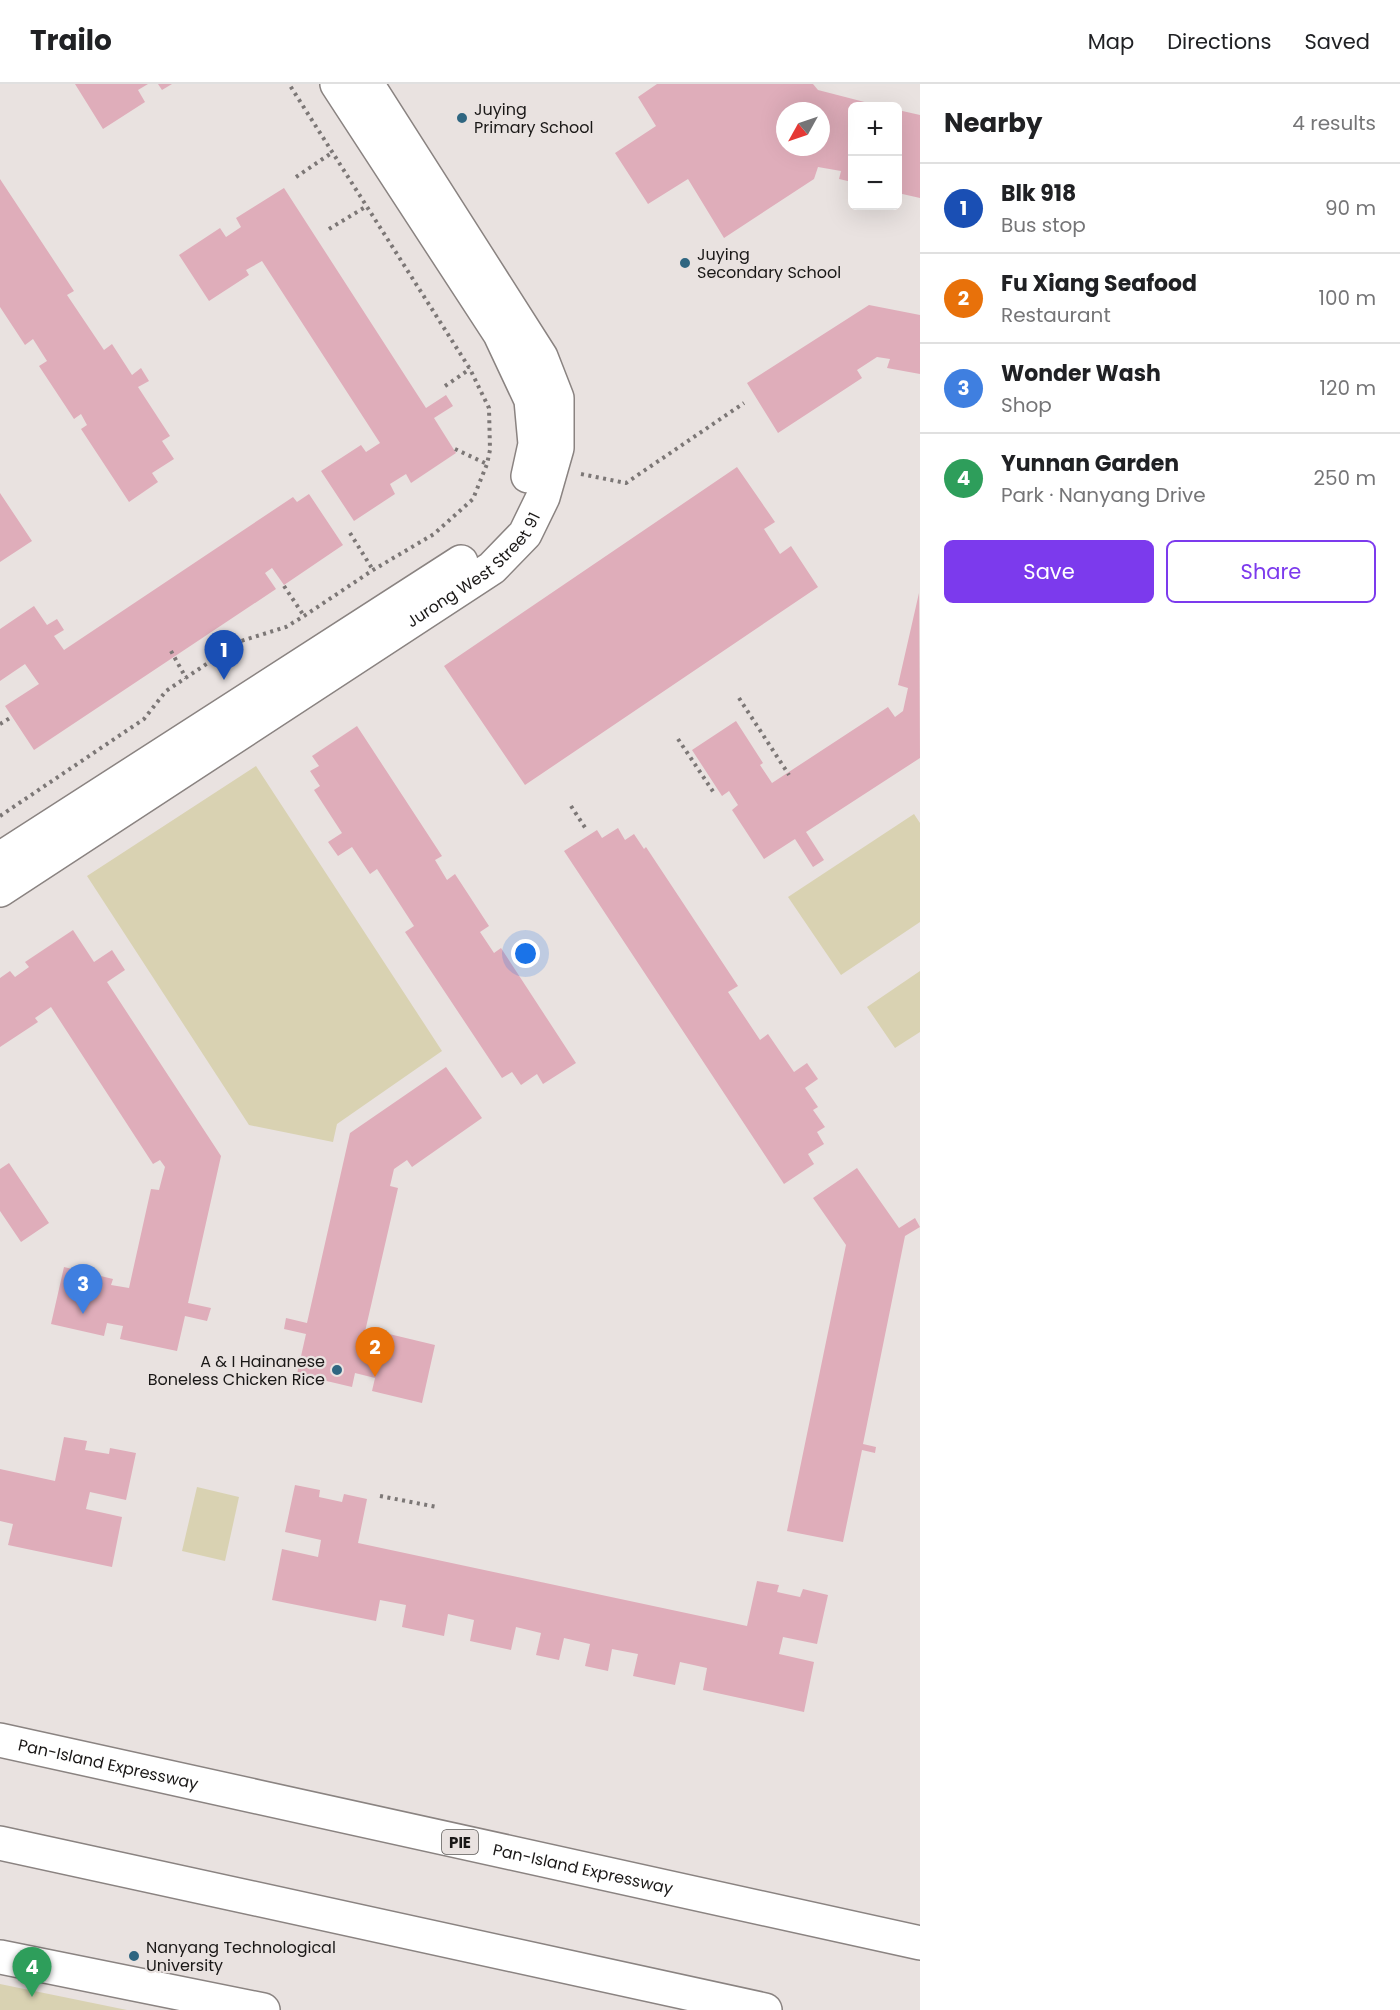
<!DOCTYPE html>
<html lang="en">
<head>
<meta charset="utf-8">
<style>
  :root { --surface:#fff; --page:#f2f2f2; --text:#202124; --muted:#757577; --line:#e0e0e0; --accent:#7c3aed }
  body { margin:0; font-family:Poppins,sans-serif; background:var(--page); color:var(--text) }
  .controls { position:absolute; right:18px; top:18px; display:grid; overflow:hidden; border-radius:9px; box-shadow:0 6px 24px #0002 }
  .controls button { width:54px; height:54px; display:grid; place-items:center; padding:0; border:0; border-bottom:2px solid var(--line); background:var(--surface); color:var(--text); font:30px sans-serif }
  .compass { position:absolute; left:776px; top:18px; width:54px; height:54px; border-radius:50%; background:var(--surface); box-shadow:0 6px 24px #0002; rotate:230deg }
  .you { position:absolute; left:526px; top:870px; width:21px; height:21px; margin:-15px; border:4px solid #fff; border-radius:50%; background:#1a73e8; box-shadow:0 0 0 9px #1a73e833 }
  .badge { display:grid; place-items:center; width:39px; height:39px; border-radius:50%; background:var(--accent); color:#fff; font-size:20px; font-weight:700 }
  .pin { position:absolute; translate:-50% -50px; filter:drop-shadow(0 2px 3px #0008) }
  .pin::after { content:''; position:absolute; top:32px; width:21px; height:18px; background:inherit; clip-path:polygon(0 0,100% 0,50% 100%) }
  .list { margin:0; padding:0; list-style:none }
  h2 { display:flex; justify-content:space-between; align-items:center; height:78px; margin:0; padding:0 24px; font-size:26px }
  h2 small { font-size:20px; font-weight:400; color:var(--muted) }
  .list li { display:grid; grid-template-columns:39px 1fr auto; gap:18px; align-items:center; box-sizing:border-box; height:90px; padding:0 24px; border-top:2px solid var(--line) }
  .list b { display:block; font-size:22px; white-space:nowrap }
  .list p { margin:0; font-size:20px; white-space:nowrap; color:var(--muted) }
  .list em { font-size:20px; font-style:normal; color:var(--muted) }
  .actions { display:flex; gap:12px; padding:18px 24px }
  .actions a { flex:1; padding:14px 0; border:2px solid var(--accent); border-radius:9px; text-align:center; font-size:21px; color:var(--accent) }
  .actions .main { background:var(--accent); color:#fff }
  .map { position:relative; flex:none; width:920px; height:1926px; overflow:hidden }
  header { display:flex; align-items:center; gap:36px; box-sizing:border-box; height:84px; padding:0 30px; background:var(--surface); border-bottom:2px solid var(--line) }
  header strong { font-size:28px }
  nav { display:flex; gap:33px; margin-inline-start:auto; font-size:21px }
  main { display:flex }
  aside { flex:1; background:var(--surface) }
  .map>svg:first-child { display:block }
</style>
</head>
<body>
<header>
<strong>Trailo</strong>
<nav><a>Map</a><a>Directions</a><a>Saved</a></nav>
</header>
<main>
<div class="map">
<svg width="920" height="1926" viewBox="0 0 920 1926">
  <rect width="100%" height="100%" fill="#e9e2e0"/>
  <!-- green -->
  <path fill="#d9d2b2" d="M256,682L442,967L337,1040L333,1058L249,1041L87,792Z
    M914,730L920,739V838L841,891L788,813Z
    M920,887V948L895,964L867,923Z
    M197,1403L239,1413L225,1477L182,1467Z
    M0,1900L127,1926H0Z"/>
  <!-- building -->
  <path fill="#dfadba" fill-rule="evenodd" d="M75,0H148L138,6L145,18L103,45Z
    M158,0H172L162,6Z
    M657,0H813L818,6L880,22H852V98L839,95L841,87L818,83L814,95L724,154L688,95L648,120L615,69L656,42L638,13ZM785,27H821V63H785Z
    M898,26L920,31V114L898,109Z
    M0,95L74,207L67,211L104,266L112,260L132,291L141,284L149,297L138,303L170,352L162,357L174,375L152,389L158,398L129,418L81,345L87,341L81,330L74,335L39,282L47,277L33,255L25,261L0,223Z
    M284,104L426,324L446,311L453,322L434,334L456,369L411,399L406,390L390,400L395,410L354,437L321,387L361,361L366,368L380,359L262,177L246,186L249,191L209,217L179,171L220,144L226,153L241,143L236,134Z
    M869,221L920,231V290L887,284L890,275L877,273L857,286L862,294L778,349L747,299Z
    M737,383L775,438L764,445L780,470L791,462L818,503L525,701L444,582Z
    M0,409L32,457L0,478Z
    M309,410L343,461L284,501L272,484L265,489L276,505L34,666L5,622L39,600L25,580L0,597V545L34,522L47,541L57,535L64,546L54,552L64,566L293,413L297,418Z
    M919,509L920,674L806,748L824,776L813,783L795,755L764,775L732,726L738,721L729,707L722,712L692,666L736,637L763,679L760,681L772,699L888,623L895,633L903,627L908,604L898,601Z
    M357,642L442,772L435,776L447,796L455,790L489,842L480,848L494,869L501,864L576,979L543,1000L537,990L521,1001L512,988L502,994L405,848L414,842L377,785L370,790L352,763L338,772L328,758L342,749L314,706L320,702L310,687L319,682L312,672Z
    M618,744L625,756L634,750L644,765L646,763L738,902L728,908L760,956L768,950L794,988L807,979L818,995L805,1004L818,1023L813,1026L825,1043L817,1048L824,1060L808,1070L814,1080L784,1100L564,767L597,746L602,754Z
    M73,846L94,878L112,866L125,886L107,898L221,1072L188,1219L211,1224L207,1237L185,1232L177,1267L120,1255L123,1242L107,1239L104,1252L51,1240L64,1183L113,1195L111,1201L129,1204L151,1105L159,1106L165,1083L160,1076L153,1080L51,923L35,934L38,938L0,963V894L10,887L15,893L29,883L25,878Z
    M446,983L482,1034L412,1083L407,1076L394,1085L390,1102L398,1104L364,1252L384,1256L385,1249L435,1261L422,1319L372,1307L375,1294L355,1289L352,1303L297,1290L306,1250L284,1245L286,1234L307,1239L350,1049Z
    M9,1079L49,1139L21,1158L0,1127V1085Z
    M857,1084L899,1144L915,1134L920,1143L905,1152L863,1360L876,1363L875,1369L862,1366L843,1458L787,1447L846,1161L813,1114Z
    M64,1353L87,1357L85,1366L109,1370L110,1364L136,1369L126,1416L90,1408L86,1425L122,1433L112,1483L8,1461L13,1440L0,1437V1385L55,1397Z
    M295,1401L320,1406L319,1413L342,1418L344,1410L367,1415L358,1459L747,1542L757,1497L779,1501L777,1508L800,1513L803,1505L828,1511L817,1560L783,1553L779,1570L814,1578L804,1628L703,1606L707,1584L680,1578L675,1601L633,1592L638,1570L612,1565L608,1587L585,1582L590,1560L564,1554L559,1576L536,1571L541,1549L516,1543L511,1566L470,1557L474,1536L448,1530L444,1552L402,1543L406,1521L380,1516L376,1537L272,1516L282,1465L318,1473L321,1456L285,1448Z"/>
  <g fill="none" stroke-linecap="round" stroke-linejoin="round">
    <defs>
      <g id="street">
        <path d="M337,0L500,250L531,316L535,360L528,392"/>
        <path d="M0,775L461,478"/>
        <path id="s1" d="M0,806L492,484L525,450L543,413L557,364V314L541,273L367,0"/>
        <path d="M0,1873L263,1926"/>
      </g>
      <g id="highway">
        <path id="s2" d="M0,1656L920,1859"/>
        <path d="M0,1759L765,1926"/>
      </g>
    </defs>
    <!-- street casing -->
    <use href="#street" stroke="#8a8381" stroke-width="36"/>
    <!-- highway casing -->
    <use href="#highway" stroke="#8a8381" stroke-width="36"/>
    <!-- path -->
    <path stroke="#7c7776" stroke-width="4" stroke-dasharray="3 4.5" stroke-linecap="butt" d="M296,93L333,68
      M329,145L367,122
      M445,302L470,285
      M455,365L487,380
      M581,390L626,399L744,319
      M350,449L373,486
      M284,502L304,532
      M171,567L186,594
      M739,614L789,691
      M0,640L10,634
      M678,655L714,709
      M571,722L586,745
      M0,732L144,635L166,607L241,557L286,543L304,532L373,486L434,450L473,415L487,380L490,366L489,324L470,285L289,0
      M380,1412L437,1423"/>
    <!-- street -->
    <use href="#street" stroke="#fff" stroke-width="33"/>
    <!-- highway -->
    <use href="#highway" stroke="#fff" stroke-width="33"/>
  </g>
  <!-- markers -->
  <g fill="#2f6681" stroke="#e9e2e0" stroke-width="2">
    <circle cx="462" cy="34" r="6"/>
    <circle cx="685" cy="179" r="6"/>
    <circle cx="337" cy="1286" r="6"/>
    <circle cx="134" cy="1872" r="6"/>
  </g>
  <g text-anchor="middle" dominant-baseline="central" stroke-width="4.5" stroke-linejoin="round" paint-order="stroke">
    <!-- shield labels -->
    <rect fill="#e9e2e0" stroke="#585553" stroke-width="1.5" x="442" y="1746" width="36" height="24" rx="4.5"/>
    <g font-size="15" font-weight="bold" fill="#1a1817">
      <text x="460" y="1758">PIE</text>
    </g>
    <!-- poi labels -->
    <g font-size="16" fill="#1a1817" stroke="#e9e2e0" text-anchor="start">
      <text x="474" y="25">Juying<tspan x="474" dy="18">Primary School</tspan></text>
      <text x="697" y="170">Juying<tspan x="697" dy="18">Secondary School</tspan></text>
      <text x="325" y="1277" text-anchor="end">A &amp; I Hainanese<tspan x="325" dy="18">Boneless Chicken Rice</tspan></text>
      <text x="146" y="1863">Nanyang Technological<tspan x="146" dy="18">University</tspan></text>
    </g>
    <!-- street labels -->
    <g font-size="16" fill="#1a1817" stroke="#e9e2e0">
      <text stroke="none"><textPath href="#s1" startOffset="573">Jurong West Street 91</textPath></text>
      <text stroke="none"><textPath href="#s2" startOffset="111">Pan-Island Expressway</textPath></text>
      <text stroke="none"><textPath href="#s2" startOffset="597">Pan-Island Expressway</textPath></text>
    </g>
  </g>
</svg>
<div class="controls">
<button>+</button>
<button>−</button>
</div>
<svg class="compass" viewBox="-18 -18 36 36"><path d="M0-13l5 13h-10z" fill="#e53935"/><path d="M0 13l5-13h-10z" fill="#757577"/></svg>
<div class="you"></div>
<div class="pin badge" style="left:224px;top:596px;background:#1a4fb4">1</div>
<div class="pin badge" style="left:375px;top:1293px;background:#e8710a">2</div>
<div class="pin badge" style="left:83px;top:1230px;background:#3f7fe0">3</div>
<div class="pin badge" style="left:32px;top:1913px;background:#2e9e5b">4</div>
</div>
<aside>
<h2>Nearby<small>4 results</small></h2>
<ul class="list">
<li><span class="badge" style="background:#1a4fb4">1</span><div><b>Blk 918</b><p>Bus stop</p></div><em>90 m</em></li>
<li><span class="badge" style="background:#e8710a">2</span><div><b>Fu Xiang Seafood</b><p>Restaurant</p></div><em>100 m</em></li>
<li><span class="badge" style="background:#3f7fe0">3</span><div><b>Wonder Wash</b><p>Shop</p></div><em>120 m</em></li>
<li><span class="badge" style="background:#2e9e5b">4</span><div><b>Yunnan Garden</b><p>Park · Nanyang Drive</p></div><em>250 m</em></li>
</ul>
<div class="actions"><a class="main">Save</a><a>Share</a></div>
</aside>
</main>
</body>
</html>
